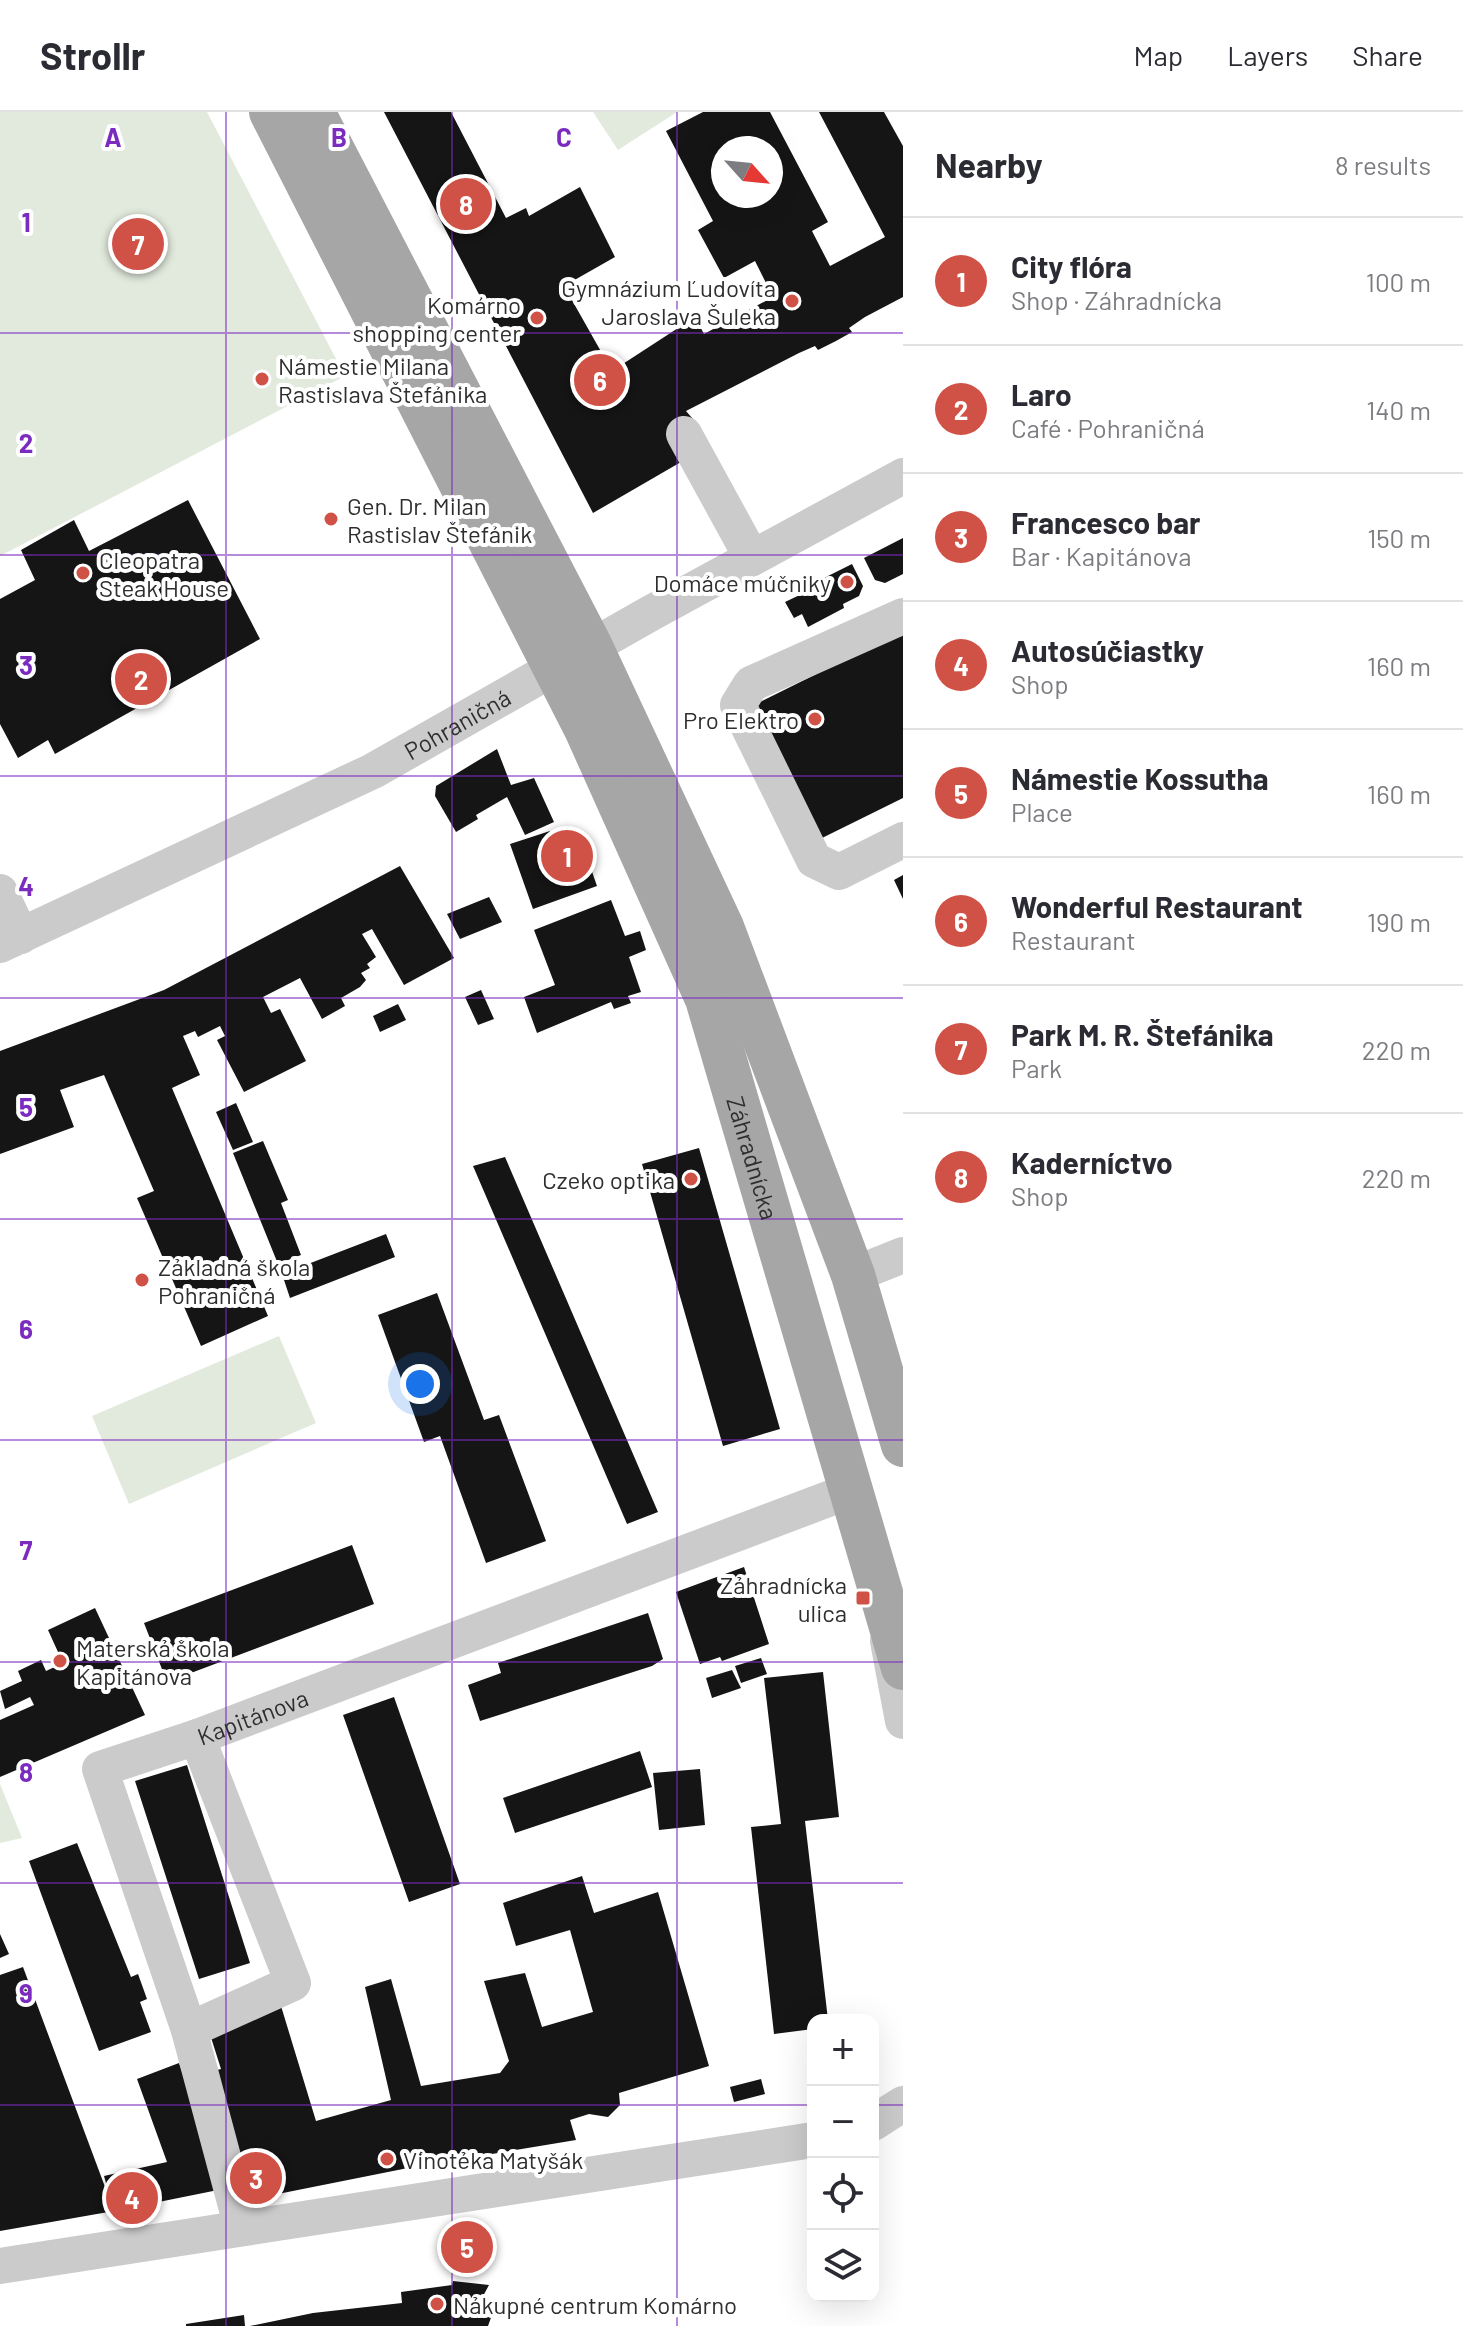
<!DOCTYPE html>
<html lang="en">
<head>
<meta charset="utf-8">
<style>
  :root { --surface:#fff; --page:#f2f2f3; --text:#2b2b33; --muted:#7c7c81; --line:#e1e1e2; --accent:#d05145 }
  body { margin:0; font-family:Barlow,sans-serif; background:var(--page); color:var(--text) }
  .controls { position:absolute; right:24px; bottom:24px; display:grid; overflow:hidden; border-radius:16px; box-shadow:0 8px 32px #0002 }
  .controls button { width:72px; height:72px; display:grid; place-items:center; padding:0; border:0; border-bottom:2px solid var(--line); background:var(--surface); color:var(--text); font:40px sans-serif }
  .compass { position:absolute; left:711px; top:24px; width:72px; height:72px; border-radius:50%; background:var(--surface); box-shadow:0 8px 32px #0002; rotate:117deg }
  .you { position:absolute; left:420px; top:1272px; width:28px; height:28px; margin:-20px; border:6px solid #fff; border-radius:50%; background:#1a73e8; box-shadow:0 0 0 12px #1a73e833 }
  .badge { display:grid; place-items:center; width:52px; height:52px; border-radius:50%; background:var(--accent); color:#fff; font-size:26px; font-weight:700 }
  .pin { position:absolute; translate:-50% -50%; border:4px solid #fff; box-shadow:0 2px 8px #0006 }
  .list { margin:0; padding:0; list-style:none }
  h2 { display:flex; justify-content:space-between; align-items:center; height:104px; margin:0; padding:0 32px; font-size:34px }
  h2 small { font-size:26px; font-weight:400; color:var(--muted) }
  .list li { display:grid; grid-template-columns:52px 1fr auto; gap:24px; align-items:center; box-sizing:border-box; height:128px; padding:0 32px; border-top:2px solid var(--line) }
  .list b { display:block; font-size:30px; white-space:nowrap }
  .list p { margin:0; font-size:26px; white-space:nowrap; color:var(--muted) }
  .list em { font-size:26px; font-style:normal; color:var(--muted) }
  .icon { flex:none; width:44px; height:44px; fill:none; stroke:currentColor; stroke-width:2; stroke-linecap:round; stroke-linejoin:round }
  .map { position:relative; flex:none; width:903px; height:2214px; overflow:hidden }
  header { display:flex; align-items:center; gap:48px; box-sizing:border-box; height:112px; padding:0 40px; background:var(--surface); border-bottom:2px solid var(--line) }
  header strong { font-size:38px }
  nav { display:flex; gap:44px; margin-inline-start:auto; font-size:28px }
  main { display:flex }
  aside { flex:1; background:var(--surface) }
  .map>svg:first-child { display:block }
</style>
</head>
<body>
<header>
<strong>Strollr</strong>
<nav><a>Map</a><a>Layers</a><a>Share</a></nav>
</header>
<main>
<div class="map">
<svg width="903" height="2214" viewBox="0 0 903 2214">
  <rect width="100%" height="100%" fill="#fff"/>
  <!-- green -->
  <path fill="#e2eadd" d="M0,0H207L345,264L0,444Z
    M593,0H677L618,38Z
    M279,1224L316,1311L129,1392L92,1304Z
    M0,1672L22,1726L0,1731Z"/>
  <!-- building -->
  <path fill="#151515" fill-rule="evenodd" d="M384,0H451L506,106L526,96L529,104L580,75L615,145L564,174L612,259L695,205L704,222L773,185L755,149L724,166L698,118L713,109L666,19L703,0H770L828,110L812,119L830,154L885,125L819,0H884L903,34V185L865,205L849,216L852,220L836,229L818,238L815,234L799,241L686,299L699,314L681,350L593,401ZM723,36H771V84H723Z
    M188,388L260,527L55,642L48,628L18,646L0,612V487L35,468L21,438L74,408L89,439Z
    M903,426V462L885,471L875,468L864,446Z
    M852,452L863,474L859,484L843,492L844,496L808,515L802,502L794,506L785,490L827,470L824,466Z
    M903,519V686L818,728L752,594Z
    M497,637L511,673L534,666L554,710L525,723L507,685L476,703L478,707L456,720L435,684L436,674Z
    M550,719L552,726L560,724L571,728L580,748L589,751L597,774L533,797L510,732Z
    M400,754L454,846L404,873L372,817L362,822L376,845L367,852L370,856L361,861L366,868L360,875L341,886L345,894L322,907L300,866L263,885L271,901L280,897L306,949L244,980L217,928L225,924L220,914L198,925L195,919L183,924L200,963L172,976L268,1204L201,1234L137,1086L154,1079L104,963L60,978L74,1015L0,1042V939L164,878Z
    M903,763V787L894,768Z
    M489,785L502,810L460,827L447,802Z
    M611,788L625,824L640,819L646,838L629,845L641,880L628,884L631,891L614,897L611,890L537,921L524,885L555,873L534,818Z
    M481,878L494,907L478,913L465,885Z
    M398,892L406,908L380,920L373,904Z
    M236,991L253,1030L233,1038L216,1000Z
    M263,1029L288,1088L281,1091L301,1143L278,1152L233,1041Z
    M699,1036L780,1317L723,1334L642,1052Z
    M505,1045L658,1400L627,1412L473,1054Z
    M386,1122L395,1145L290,1186L282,1162Z
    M437,1181L484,1308L499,1303L546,1429L486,1451L440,1324L424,1330L378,1203Z
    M352,1433L374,1492L167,1570L144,1511Z
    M744,1455L769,1532L722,1549L720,1545L700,1552L676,1480Z
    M95,1496L145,1603L0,1665V1608L34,1593L30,1585L5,1597L0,1579L22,1569L18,1559L41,1548L46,1559L63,1551L48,1518Z
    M648,1501L663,1547L652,1554L480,1609L468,1573L501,1561L498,1551Z
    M761,1546L767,1562L741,1571L735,1554Z
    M732,1558L741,1576L712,1586L706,1566Z
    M823,1560L839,1705L805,1709L828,1908H813V1917L774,1922L751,1715L781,1712L764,1566Z
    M394,1585L460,1772L409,1790L343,1603Z
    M640,1639L652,1675L515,1721L503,1686Z
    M187,1653L250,1851L199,1867L135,1669Z
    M700,1657L705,1713L659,1718L653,1661Z
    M77,1731L131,1865L138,1862L147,1887L140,1890L151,1920L99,1939L29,1749Z
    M582,1764L594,1801L658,1780L709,1954L619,1981L620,1993L608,2005L589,2002L570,2008L576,2028L408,2056L253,2087L213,1959L221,1957L208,1916L281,1894L316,2009L391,1988L365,1875L391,1867L421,1974L500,1961L509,1949L484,1869L525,1861L542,1915L593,1900L570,1818L516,1834L503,1791Z
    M0,1822L9,1842L0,1846Z
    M23,1855L114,2099L0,2119V1863Z
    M179,1951L223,2077L114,2099L104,2064L167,2050L137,1967Z
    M761,1967L765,1982L734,1990L730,1975Z
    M453,2169L489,2173L482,2186L493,2200L488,2214H250L313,2201L402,2191L401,2180L452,2173Z
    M244,2203L245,2214H186V2212Z"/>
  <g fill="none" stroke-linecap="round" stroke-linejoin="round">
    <!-- minor -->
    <g stroke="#cbcbcb" stroke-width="36">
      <path d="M684,322L752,446"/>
      <path d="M903,504L751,572L738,593L814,748L839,760L903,728"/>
      <path d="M0,780L21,824"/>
      <path id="s1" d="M0,833L373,659L651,501L903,364"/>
      <path d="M853,1163L903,1143"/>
      <path d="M888,1529L903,1609"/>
      <path d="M189,1918L293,1871L197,1625"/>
      <path d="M873,2011L903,1992"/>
      <path id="s2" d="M242,2116L189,1918L100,1657L197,1625L852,1378"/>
      <path d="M0,2154L813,2028"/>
    </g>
    <!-- major -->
    <g stroke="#a6a6a6" stroke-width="44">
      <path id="s3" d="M271,0L586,617L707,887L903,1556"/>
      <path d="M313,0L591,535L722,815L853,1163L903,1333"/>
    </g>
  </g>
  <!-- grid -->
  <path fill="none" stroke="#7b2cbf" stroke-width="2" stroke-opacity="0.55" d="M226,0V2214M452,0V2214M677,0V2214M0,221H903M0,443H903M0,664H903M0,886H903M0,1107H903M0,1328H903M0,1550H903M0,1771H903M0,1993H813M873,1993H903"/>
  <!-- markers -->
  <g fill="#d05145" stroke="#fff" stroke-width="3">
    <circle cx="792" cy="189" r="8"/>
    <circle cx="537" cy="206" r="8"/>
    <circle cx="262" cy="267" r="8"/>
    <circle cx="331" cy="407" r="8"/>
    <circle cx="83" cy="461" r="8"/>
    <circle cx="847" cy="470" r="8"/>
    <circle cx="815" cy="607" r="8"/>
    <circle cx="691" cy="1067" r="8"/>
    <circle cx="142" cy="1168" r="8"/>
    <rect x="855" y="1478" width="16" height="16" rx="4"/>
    <circle cx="60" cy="1549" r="8"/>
    <circle cx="387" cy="2047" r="8"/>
    <circle cx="437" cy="2192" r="8"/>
  </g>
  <g text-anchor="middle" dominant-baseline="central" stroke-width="8" stroke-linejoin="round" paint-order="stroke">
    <!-- poi labels -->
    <g font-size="24" fill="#2e2e2e" stroke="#fff" text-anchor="start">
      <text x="776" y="175" text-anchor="end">Gymnázium Ľudovíta<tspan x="776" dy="28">Jaroslava Šuleka</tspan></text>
      <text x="521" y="192" text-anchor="end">Komárno<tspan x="521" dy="28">shopping center</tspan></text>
      <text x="278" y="253">Námestie Milana<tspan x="278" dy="28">Rastislava Štefánika</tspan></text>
      <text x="347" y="393">Gen. Dr. Milan<tspan x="347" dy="28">Rastislav Štefánik</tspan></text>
      <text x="99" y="447">Cleopatra<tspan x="99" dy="28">Steak House</tspan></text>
      <text x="831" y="470" text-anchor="end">Domáce múčniky</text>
      <text x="799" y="607" text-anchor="end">Pro Elektro</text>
      <text x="675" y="1067" text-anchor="end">Czeko optika</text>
      <text x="158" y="1154">Základná škola<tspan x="158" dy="28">Pohraničná</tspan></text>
      <text x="847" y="1472" text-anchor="end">Záhradnícka<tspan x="847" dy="28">ulica</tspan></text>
      <text x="76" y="1535">Materská škola<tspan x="76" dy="28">Kapitánova</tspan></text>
      <text x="403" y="2047">Vinotéka Matyšák</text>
      <text x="453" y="2192">Nákupné centrum Komárno</text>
    </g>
    <!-- street labels -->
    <g font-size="24" fill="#2e2e2e" stroke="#fff">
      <text stroke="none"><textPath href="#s1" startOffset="508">Pohraničná</textPath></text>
      <text stroke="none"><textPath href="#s3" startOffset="1154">Záhradnícka</textPath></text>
      <text stroke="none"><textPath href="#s2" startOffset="642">Kapitánova</textPath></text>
    </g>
  </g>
  <g font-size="26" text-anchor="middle" font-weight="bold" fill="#7b2cbf" stroke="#fff" stroke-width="8" stroke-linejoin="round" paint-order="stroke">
    <text x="113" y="35">A</text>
    <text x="339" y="35">B</text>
    <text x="564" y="35">C</text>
    <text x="26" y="120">1</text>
    <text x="26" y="341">2</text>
    <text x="26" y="563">3</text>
    <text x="26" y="784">4</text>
    <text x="26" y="1005">5</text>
    <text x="26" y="1227">6</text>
    <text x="26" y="1448">7</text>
    <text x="26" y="1670">8</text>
    <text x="26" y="1891">9</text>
  </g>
</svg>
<div class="controls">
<button>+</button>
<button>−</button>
<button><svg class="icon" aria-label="locate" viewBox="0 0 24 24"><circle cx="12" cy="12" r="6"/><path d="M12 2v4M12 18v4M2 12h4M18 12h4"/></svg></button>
<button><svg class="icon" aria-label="layers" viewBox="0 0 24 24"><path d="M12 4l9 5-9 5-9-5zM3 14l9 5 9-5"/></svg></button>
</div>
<svg class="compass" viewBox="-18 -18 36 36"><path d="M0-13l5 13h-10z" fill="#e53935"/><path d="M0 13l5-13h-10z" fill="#7c7c81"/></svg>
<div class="you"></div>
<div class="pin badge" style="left:567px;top:744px">1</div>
<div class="pin badge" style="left:141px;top:567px">2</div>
<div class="pin badge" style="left:256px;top:2066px">3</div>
<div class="pin badge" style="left:132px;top:2086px">4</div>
<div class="pin badge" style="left:467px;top:2135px">5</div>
<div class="pin badge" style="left:600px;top:268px">6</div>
<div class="pin badge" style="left:138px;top:132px">7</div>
<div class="pin badge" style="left:466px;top:92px">8</div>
</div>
<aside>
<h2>Nearby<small>8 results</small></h2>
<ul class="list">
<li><span class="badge">1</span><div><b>City flóra</b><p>Shop · Záhradnícka</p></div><em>100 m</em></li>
<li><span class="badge">2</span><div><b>Laro</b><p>Café · Pohraničná</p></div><em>140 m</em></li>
<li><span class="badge">3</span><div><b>Francesco bar</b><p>Bar · Kapitánova</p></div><em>150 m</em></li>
<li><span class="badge">4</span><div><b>Autosúčiastky</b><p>Shop</p></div><em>160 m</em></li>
<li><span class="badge">5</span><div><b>Námestie Kossutha</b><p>Place</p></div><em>160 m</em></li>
<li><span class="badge">6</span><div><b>Wonderful Restaurant</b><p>Restaurant</p></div><em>190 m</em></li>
<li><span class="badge">7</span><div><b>Park M. R. Štefánika</b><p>Park</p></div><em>220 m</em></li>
<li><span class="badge">8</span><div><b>Kaderníctvo</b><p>Shop</p></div><em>220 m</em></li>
</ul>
</aside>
</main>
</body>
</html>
